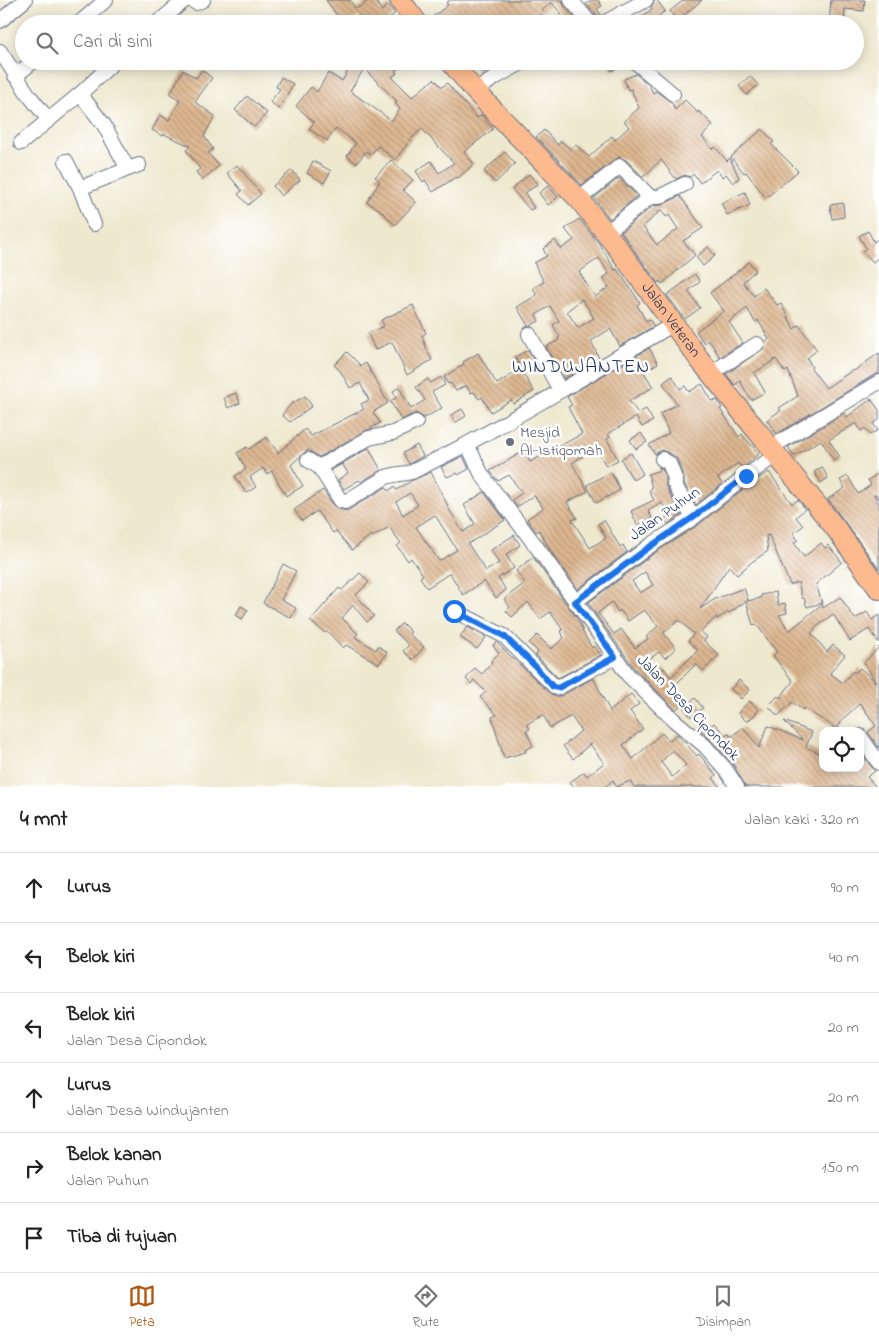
<!DOCTYPE html>
<html lang="id">
<head>
<meta charset="utf-8">
<style>
  :root { --surface:#fff; --page:#f2f2f2; --text:#222; --muted:#767676; --line:#e0e0e0; --accent:#b45309 }
  body { margin:0; font-family:"Indie Flower",sans-serif; background:var(--page); color:var(--text) }
  .controls { position:absolute; right:15px; bottom:15px; display:grid; overflow:hidden; border-radius:10px; box-shadow:0 2px 12px #0003 }
  .controls button { width:45px; height:45px; display:grid; place-items:center; padding:0; border:0; border-bottom:1px solid var(--line); background:var(--surface); color:var(--text); font:25px sans-serif }
  .stop { position:absolute; width:15px; height:15px; margin:-11px; border:4px solid #1a73e8; border-radius:50%; background:#fff }
  .stop.end { background:#1a73e8; border-color:#fff; box-shadow:0 1px 5px #0008 }
  .list { margin:0; padding:0; list-style:none }
  h2 { display:flex; justify-content:space-between; align-items:center; height:65px; margin:0; padding:0 20px; font-size:21px }
  h2 small { font-size:16px; font-weight:400; color:var(--muted) }
  .list li { display:grid; grid-template-columns:32px 1fr auto; gap:15px; align-items:center; box-sizing:border-box; height:70px; padding:0 20px; border-top:1px solid var(--line) }
  .list b { display:block; font-size:19px; white-space:nowrap }
  .list p { margin:0; font-size:16px; white-space:nowrap; color:var(--muted) }
  .list em { font-size:16px; font-style:normal; color:var(--muted) }
  .icon { flex:none; width:28px; height:28px; fill:none; stroke:currentColor; stroke-width:2; stroke-linecap:round; stroke-linejoin:round }
  .map { position:relative; flex:none; width:879px; height:787px; overflow:hidden }
  .search { position:absolute; background:var(--surface); box-shadow:0 2px 12px #0003; left:15px; right:15px; top:15px; height:55px; display:flex; align-items:center; gap:12px; box-sizing:border-box; padding:0 18px; border-radius:28px; color:var(--muted); font-size:19px }
  .sheet { height:485px; background:var(--surface) }
  nav { display:flex; justify-content:space-around; align-items:center; box-sizing:border-box; height:70px; border-top:1px solid var(--line); background:var(--surface); font-size:14px; color:var(--muted) }
  nav a { display:grid; justify-items:center; gap:2px }
  nav .on { color:var(--accent) }
  .map>svg:first-child { display:block }
</style>
</head>
<body>
<div class="map">
<svg width="879" height="787" viewBox="0 0 879 787">
  <defs>
    <pattern id="building-back-hatch" width="6" height="6" patternUnits="userSpaceOnUse" patternTransform="scale(1.25)"><rect width="6" height="6" fill="#deb790"/><path d="M-1 5l2 2M0 0l6 6M5-1l2 2" fill="none" stroke="#b39579"/></pattern>
  </defs>
  <rect width="100%" height="100%" fill="#fff"/>
  <filter id="ink" filterUnits="userSpaceOnUse"><feTurbulence type="fractalNoise" baseFrequency=".02" numOctaves="2"/><feDisplacementMap in="SourceGraphic" scale="10" xChannelSelector="R" yChannelSelector="G"/><feConvolveMatrix kernelMatrix="1 2 1 2 8 2 1 2 1" color-interpolation-filters="sRGB"/></filter>
  <filter id="wash" filterUnits="userSpaceOnUse"><feTurbulence type="fractalNoise" baseFrequency=".0096" numOctaves="4" result="noise"/><feDisplacementMap in="SourceGraphic" scale="20" xChannelSelector="R" yChannelSelector="G"/><feGaussianBlur stdDeviation="1.12" result="paint"/><feColorMatrix in="noise" values="0 0 0 0 0 0 0 0 0 0 0 0 0 0 0 0 0 1.4 0 .05"/><feComposite in="paint" operator="in"/></filter>
  <g filter="url(#wash)">
    <rect width="100%" height="100%" fill="#eee8ce"/>
    <g id="blocks">
      <!-- building -->
      <path fill="url(#building-back-hatch)" fill-rule="evenodd" d="M326,0H350L356,9L370,0H375L382,11L388,5L395,13L383,24H372L367,19L363,22L359,16L348,24H343Z
        M450,0H562L564,6L574,17L566,24H551L562,14L551,2L540,13L548,24H466L462,18L454,24H434L430,19L448,5L446,3Z
        M593,0H598L602,6L597,9L601,15L597,17L586,4Z
        M655,0H657L665,11L649,24H623L630,19L633,23L652,9L651,7Z
        M684,0H702L677,21L670,11Z
        M831,0H865L864,11L845,9L844,24H829Z
        M354,61H405L395,71L397,73L392,77L412,97L434,79L442,87L447,83L477,118L481,115L493,129L464,152L474,164L458,178L456,177L433,192L425,180L423,182L416,171L431,161L439,173L454,163L422,129L412,138L395,160L378,146L371,154L366,151L357,163L347,156L356,143L336,128L327,141L309,129L314,122L296,106L311,87L317,92L328,73L342,81ZM364,69L397,101L395,103L400,109L392,121L350,91Z
        M471,61H492L477,71Z
        M606,61H625L626,62L612,71Z
        M183,70L196,78L202,70L212,78L195,102L215,116L204,136L213,149L208,153L219,166L202,180L196,172L200,169L186,150L190,146L164,134L163,136L152,130L160,115L169,120L180,100L170,94Z
        M636,74L649,85L653,93L656,91L672,103L675,110L685,100L698,113L699,111L713,125L702,137L713,149L715,147L727,161L730,158L739,178L733,183L726,174L722,177L717,170L700,183L694,174L690,177L685,175L676,179L661,160L643,177L626,160L619,157L582,185L536,137L544,130L558,145L561,141L571,150L576,145L589,157L612,136L615,140L629,127L624,121L639,108L631,89L628,90L624,79Z
        M750,76L758,85L747,95L739,86Z
        M281,77L293,84L279,109L270,102L280,89L276,87Z
        M247,96L267,113L254,127L235,110Z
        M762,129L774,142L771,144L798,171L766,198L746,172L744,173L731,157Z
        M505,152L515,164L495,183L484,171Z
        M391,160L413,180L403,190L416,202L395,225L380,210L367,202L380,181L375,177Z
        M313,161L331,171L324,183L307,173Z
        M237,165L261,194L248,205L238,194L242,191L227,173Z
        M292,170L300,180L281,196L273,186Z
        M529,174L538,184L525,193L534,208L530,210L512,189Z
        M619,178L637,196L610,219L594,198Z
        M548,186L558,197L548,205L539,193Z
        M745,192L750,205L727,215L721,203Z
        M680,196L703,228L683,241L695,255L662,284L660,281L658,283L621,232L653,206L662,205ZM661,210L666,217L669,215L678,229L657,245L643,227Z
        M843,203L844,217L832,219L830,205Z
        M579,219L598,242L615,270L617,269L635,295L640,303L637,305L646,321L649,319L654,326L620,346L610,329L591,341L599,358L564,379L546,347L559,340L558,338L560,337L553,325L559,321L550,306L536,315L539,321L530,326H528L517,307L537,295L533,288L544,282L534,263L547,256L543,249L555,240L561,249L574,240L565,229ZM599,258L609,274L603,278L609,287L595,297L579,272ZM582,299L594,318L578,328L567,311Z
        M868,231L874,242L879,238V257L873,262L863,251L866,248L859,236Z
        M708,247L715,256L703,266L696,257Z
        M749,262L756,270L743,282L754,296L764,288L777,305L781,303L794,329L799,325L817,350L807,358L812,367L811,368L826,388L853,370L854,371L879,353V373L874,375L777,434L767,420L781,410L779,408L798,396L788,370L785,372L776,359L754,373L765,392L751,400L740,381L735,385L726,374L764,348L765,342L769,339L758,320L755,322L747,308L729,322L743,343L720,357L709,340L704,343L696,331L724,311L710,293Z
        M695,274L700,282L688,291L700,308L685,319L667,295Z
        M413,305L426,333L422,336L427,350L432,360L407,375L392,342L375,350L368,333L384,326L381,320Z
        M649,348L658,363L644,372L653,387L629,401L638,413L646,409L653,421L642,427L636,417L608,434L610,437L607,439L618,460L606,466L596,447L572,463L588,491L567,502L577,518L572,520L590,548L606,538L598,524L604,520L620,547L623,545L627,552L578,589L554,556L539,530L536,532L527,519L543,508L534,495L517,507L512,500L522,493L509,475L498,481L490,471L524,451L530,462L582,434L568,407L572,405L567,397Z
        M528,350L534,361L521,368L515,357Z
        M347,352L361,366L366,363L388,403L373,412L380,423L319,457L308,450L304,453L291,465L303,486L286,496L272,471L267,474L263,468L250,477L256,487L246,493L235,476L246,469L237,453L247,447L249,449L267,437L278,453L305,429L311,436L364,409L361,404L369,400L360,383L350,388L341,372L334,365Z
        M478,353L497,384L520,369L534,391L513,404L511,400L491,412L482,397L479,399L474,392L471,393L466,385L456,391L451,383L448,384L444,377L464,364L463,362Z
        M672,376L680,389L685,386L689,392L702,384L712,401L717,400L722,408L720,409L739,437L742,434L759,454L743,468L738,463L718,478L722,484L696,505L684,484V478L677,459L673,455L662,450L655,454L649,445L669,433L660,414L677,404L663,383Z
        M441,377L445,385L432,392L442,408L424,418L416,413L401,420L390,401L396,398L393,391L399,387L411,409L425,400L416,387L428,379L431,383Z
        M236,393L240,403L228,408L224,398Z
        M305,396L312,406L290,422L282,415L291,404Z
        M871,399L879,410V420L873,424L878,430L870,435L865,428L861,431L856,423L829,440L840,457L834,461L821,440L794,456L788,447L845,413L847,417Z
        M462,409L466,416L455,423L451,415Z
        M641,433L647,442L636,449L630,440Z
        M417,445L423,456L409,464L403,453Z
        M369,448L381,470L361,482L359,480L344,489L338,480L348,473L342,464L331,470Z
        M631,453L643,474L633,480L621,459Z
        M463,456L469,469L458,475L457,473L447,477L441,467Z
        M659,467L662,469L666,480V487L681,515L668,524L664,519L670,515L662,503L648,511L652,518L637,525L631,511L654,500L649,491L652,488L648,474L660,470Z
        M822,467L828,478L821,483L814,472Z
        M431,472L448,506H447L463,532L475,524L464,505L484,492L505,520L468,544L486,571L499,563L491,550L514,535L520,545L506,555L514,568L498,578L506,590L496,598L484,581L463,595L450,573L427,588L420,577L423,575L411,558L408,561L397,546L401,543L389,527L372,537L371,535L352,550L336,531L333,533L317,511L302,521L294,510L323,490L334,506L339,509L347,511L386,487L388,491L394,487L396,490L411,481ZM410,493L418,505L403,515L396,502ZM435,515L457,550L439,561L416,527Z
        M611,472L620,490L596,503L587,485Z
        M769,472L792,504L798,500L805,509L796,517L803,526L793,533L798,540L794,543L804,557L821,543L825,548L828,545L842,562L816,584L822,603L807,607L804,598H802L798,582L790,585L769,535L766,536L768,551L753,561L737,575L729,566L700,609L715,599L744,588L748,600L747,601L761,598V595L776,592L778,605L785,603L787,613L779,615L789,631L822,604L823,608L840,597L855,619L867,612L872,620L879,615V643L869,629L850,641L833,614L814,629L815,630L811,633L827,652L833,645L845,655L830,673L843,683L853,671L855,673L860,668L876,682L864,663L879,647V748L868,732L876,726L860,703L844,718L837,729L804,708L803,710L792,702L778,716L768,706L778,696L780,698L793,681L773,656L777,652L756,624L753,625L746,601L729,613L728,612L717,619L716,617L701,632L707,637L704,641L719,655L703,671L696,664L668,692L681,704L676,710L635,669L588,603L653,554L698,525L751,483ZM645,572L653,585L640,593L632,581ZM612,602L618,612L620,610L628,621L644,610L658,626L646,637L648,639L635,648L621,629L614,634L598,613ZM679,620L694,634L688,641L698,650L671,677L664,668L654,677L642,664L659,652L665,658L676,648L663,633Z
        M879,473V499L876,494L874,495L879,504V569L828,499L845,488L840,480L848,476L858,494L871,485L868,480Z
        M533,557L578,620L583,631H582L592,648L594,646L601,655L558,678L536,655L538,652L529,643L537,635L551,649L564,638L561,631L563,630L550,612L540,619L528,602L512,617L506,611L510,607L504,599L525,583L516,571Z
        M283,564L296,571L281,600L296,608L291,618L263,603Z
        M360,573L369,582L356,595L374,616L367,622L353,605L342,618L358,634L355,637L376,650L378,646L387,652L379,664L346,645L343,648L327,631L325,633L310,621L339,588L342,590Z
        M241,606L248,610L242,619L236,615Z
        M402,623L411,632L409,634L424,647L413,660L403,651L409,645L394,631Z
        M467,627L486,637L477,649L460,637Z
        M496,642L553,696H561L593,678L610,711L631,694L639,704L630,711L643,729L623,745L633,759L662,733L669,741L677,734L697,756L699,754L716,775L713,778L720,787H634L630,781L616,787L613,780L605,787H574L570,782L584,772L587,776L604,763L590,744L573,759L563,746L581,731L571,716L550,728L543,715L527,724L530,729L526,730L533,746L525,750L526,752L504,758L492,717L497,715L480,697L486,692L474,680L471,684L466,679L475,668L482,674L492,663L491,661L499,653L493,646ZM673,750L686,765L672,777L661,762Z
        M739,680L750,690L741,699L731,689Z
        M695,698L703,708L691,717L684,707Z
        M749,701L759,710L747,722L738,713Z
        M784,721L812,732L806,747L823,755V768H860V763L864,760L860,752L875,771L867,777L876,787H746L733,764L699,728L705,722L710,727L714,723L725,735L728,733L731,737L743,727L759,748L768,726L803,740Z"/>
    </g>
  </g>
  <g filter="url(#ink)">
    <use href="#blocks" fill-opacity="0" stroke="#657085" stroke-width="1"/>
    <g fill="none" stroke-linecap="round" stroke-linejoin="round">
      <defs>
        <path id="minor" d="M191,0L196,3L203,0
          M571,0L591,24
          M0,21L25,0
          M78,24L106,0
          M156,24L185,0
          M602,24L646,0
          M0,51L28,94L48,119
          M634,61L673,94
          M15,76L34,61
          M475,91L496,77L525,61
          M80,94L104,125L128,169L139,165
          M21,143L80,94L115,61
          M66,161L80,188L128,169
          M80,188L94,224
          M579,199L620,166L650,197
          M606,233L650,197H659L685,184
          M674,324C605,364 537,406 467,444L482,475L536,546L628,675L674,720L705,746L726,770L737,787
          M529,334L560,390
          M711,373L757,344
          M770,448L879,382
          M662,459L669,463L676,481L674,483L693,518
          M308,460L319,467L341,501L345,502L386,477C394,474 403,474 412,472L467,444
          M319,467L369,438L393,433L416,422
          M575,602L648,547L693,518L746,476L776,455
          M455,611L504,636L555,687L557,688L615,657
          M860,736L879,763"/>
        <g id="highway">
          <path d="M400,0L418,24"/>
          <path id="s1" d="M450,61L475,91L579,199L617,247L700,360L837,530L879,589"/>
        </g>
      </defs>
      <!-- minor casing -->
      <use href="#minor" stroke="#657085" stroke-width="16"/>
      <!-- highway casing -->
      <use href="#highway" stroke="#657085" stroke-width="22"/>
      <!-- minor -->
      <use href="#minor" stroke="#fff" stroke-width="14"/>
      <!-- highway -->
      <use href="#highway" stroke="#fcba8e" stroke-width="20"/>
    </g>
  </g>
  <g fill="none" stroke-linecap="round" stroke-linejoin="round" filter="url(#ink)">
    <!-- route -->
    <path stroke="#1a73e8" stroke-width="6" d="M454,611L504,636L536,667L553,687L558,688L615,657L575,602L648,548L692,518L746,476"/>
  </g>
  <!-- markers -->
  <circle fill="#6b7280" stroke="#fff" stroke-width="2" cx="510" cy="442" r="5"/>
  <g text-anchor="middle" dominant-baseline="central" stroke-width="5" stroke-linejoin="round" paint-order="stroke">
    <!-- street labels -->
    <g font-size="16" fill="#1b2f5e" stroke="#fff">
      <text stroke="none"><textPath href="#s1" startOffset="341">Jalan Veteran</textPath></text>
      <text transform="translate(665 514) rotate(-35)">Jalan Puhun</text>
      <text transform="translate(688 708) rotate(46)">Jalan Desa Cipondok</text>
    </g>
    <!-- worship labels -->
    <g font-size="16" fill="#5b616d" stroke="#fff" text-anchor="start">
      <text x="520" y="433">Mesjid<tspan x="520" dy="18">Al-Istiqomah</tspan></text>
    </g>
    <!-- quarter labels -->
    <g font-size="19" letter-spacing="1" fill="#1b2f5e" stroke="#fff">
      <text x="581" y="367">WINDUJANTEN</text>
    </g>
  </g>
</svg>
<div class="controls">
<button><svg class="icon" aria-label="locate" viewBox="0 0 24 24"><circle cx="12" cy="12" r="6"/><path d="M12 2v4M12 18v4M2 12h4M18 12h4"/></svg></button>
</div>
<div class="stop" style="left:454px;top:611px"></div>
<div class="stop end" style="left:746px;top:476px"></div>
<div class="search"><svg class="icon" aria-label="search" viewBox="0 0 24 24"><circle cx="10" cy="10" r="6"/><path d="M15 15l6 6"/></svg>Cari di sini</div>
</div>
<section class="sheet">
<h2>4 mnt<small>Jalan kaki · 320 m</small></h2>
<ul class="list">
<li><svg class="icon" aria-label="ahead" viewBox="0 0 24 24"><path d="M12 20V5M6 11l6-6 6 6"/></svg><div><b>Lurus</b></div><em>90 m</em></li>
<li><svg class="icon" aria-label="left" viewBox="0 0 24 24"><path d="M17 20v-9H6M10 6l-5 5 5 5"/></svg><div><b>Belok kiri</b></div><em>40 m</em></li>
<li><svg class="icon" aria-label="left" viewBox="0 0 24 24"><path d="M17 20v-9H6M10 6l-5 5 5 5"/></svg><div><b>Belok kiri</b><p>Jalan Desa Cipondok</p></div><em>20 m</em></li>
<li><svg class="icon" aria-label="ahead" viewBox="0 0 24 24"><path d="M12 20V5M6 11l6-6 6 6"/></svg><div><b>Lurus</b><p>Jalan Desa Windujanten</p></div><em>20 m</em></li>
<li><svg class="icon" aria-label="right" viewBox="0 0 24 24"><path d="M7 20v-9h11M14 6l5 5-5 5"/></svg><div><b>Belok kanan</b><p>Jalan Puhun</p></div><em>150 m</em></li>
<li><svg class="icon" aria-label="arrive" viewBox="0 0 24 24"><path d="M6 21V4h12l-3 4 3 4H6"/></svg><div><b>Tiba di tujuan</b></div></li>
</ul>
</section>
<nav>
<a class="on"><svg class="icon" aria-label="map" viewBox="0 0 24 24"><path d="M3 6l6-2 6 2 6-2v14l-6 2-6-2-6 2zM9 4v14M15 6v14"/></svg>Peta</a>
<a><svg class="icon" aria-label="directions" viewBox="0 0 24 24"><path d="M12 3l9 9-9 9-9-9zM9 14v-3h6M13 9l2 2-2 2"/></svg>Rute</a>
<a><svg class="icon" aria-label="saved" viewBox="0 0 24 24"><path d="M7 4h10v16l-5-4-5 4z"/></svg>Disimpan</a>
</nav>
</body>
</html>
